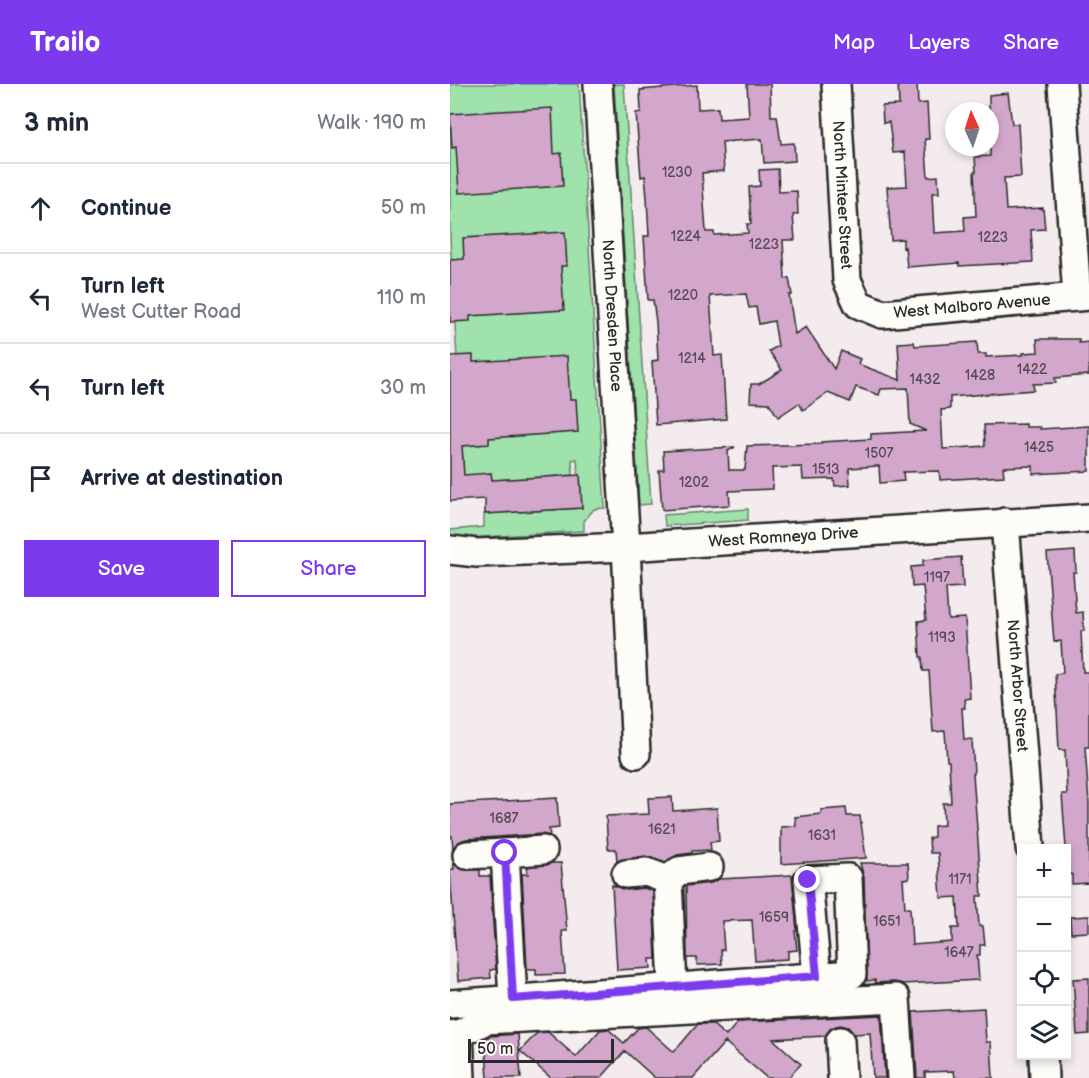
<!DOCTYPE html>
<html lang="en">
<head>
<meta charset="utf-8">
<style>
  :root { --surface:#fff; --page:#f6f6f7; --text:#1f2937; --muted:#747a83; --line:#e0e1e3; --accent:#7c3aed }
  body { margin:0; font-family:"Balsamiq Sans",sans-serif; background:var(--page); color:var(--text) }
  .controls { position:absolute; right:18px; bottom:18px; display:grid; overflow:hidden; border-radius:0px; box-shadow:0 3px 9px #0003 }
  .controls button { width:54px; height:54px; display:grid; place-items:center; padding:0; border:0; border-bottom:2px solid var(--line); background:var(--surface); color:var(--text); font:30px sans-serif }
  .compass { position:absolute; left:495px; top:18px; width:54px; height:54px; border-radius:50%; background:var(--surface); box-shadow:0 3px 9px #0003; rotate:357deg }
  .scale { position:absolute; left:18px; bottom:15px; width:146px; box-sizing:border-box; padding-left:6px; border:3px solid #2b2b2b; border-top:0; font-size:16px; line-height:21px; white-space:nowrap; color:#2b2b2b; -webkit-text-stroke:4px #fdfcf7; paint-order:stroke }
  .stop { position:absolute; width:18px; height:18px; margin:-14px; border:4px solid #7c3aed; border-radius:50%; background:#fff }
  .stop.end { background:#7c3aed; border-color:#fff; box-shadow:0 2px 6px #0008 }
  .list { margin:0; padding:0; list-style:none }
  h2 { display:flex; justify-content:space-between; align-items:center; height:78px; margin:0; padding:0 24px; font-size:26px }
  h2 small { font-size:20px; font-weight:400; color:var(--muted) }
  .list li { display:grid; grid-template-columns:39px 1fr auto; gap:18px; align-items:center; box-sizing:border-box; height:90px; padding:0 24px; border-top:2px solid var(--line) }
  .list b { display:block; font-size:22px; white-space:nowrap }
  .list p { margin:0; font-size:20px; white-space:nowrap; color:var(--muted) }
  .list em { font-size:20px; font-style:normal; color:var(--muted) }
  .actions { display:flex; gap:12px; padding:18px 24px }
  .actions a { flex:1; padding:14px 0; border:2px solid var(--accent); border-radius:0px; text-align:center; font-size:21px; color:var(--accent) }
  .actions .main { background:var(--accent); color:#fff }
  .icon { flex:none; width:33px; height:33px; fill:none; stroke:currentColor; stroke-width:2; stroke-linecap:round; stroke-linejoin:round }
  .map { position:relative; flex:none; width:639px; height:994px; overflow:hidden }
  header { display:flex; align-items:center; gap:36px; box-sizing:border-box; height:84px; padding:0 30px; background:var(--accent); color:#fff }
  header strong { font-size:28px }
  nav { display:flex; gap:33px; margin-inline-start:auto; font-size:21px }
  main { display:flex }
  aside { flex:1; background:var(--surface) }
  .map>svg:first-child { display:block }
</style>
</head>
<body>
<header>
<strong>Trailo</strong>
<nav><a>Map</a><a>Layers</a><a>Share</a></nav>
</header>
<main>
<aside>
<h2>3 min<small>Walk · 190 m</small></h2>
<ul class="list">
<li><svg class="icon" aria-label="ahead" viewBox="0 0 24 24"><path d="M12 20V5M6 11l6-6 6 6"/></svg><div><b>Continue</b></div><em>50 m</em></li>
<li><svg class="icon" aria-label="left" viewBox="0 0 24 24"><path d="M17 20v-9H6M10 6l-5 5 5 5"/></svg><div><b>Turn left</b><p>West Cutter Road</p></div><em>110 m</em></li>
<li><svg class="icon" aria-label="left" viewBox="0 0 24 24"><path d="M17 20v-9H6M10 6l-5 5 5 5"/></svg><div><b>Turn left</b></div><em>30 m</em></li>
<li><svg class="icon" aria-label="arrive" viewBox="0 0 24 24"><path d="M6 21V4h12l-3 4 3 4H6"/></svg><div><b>Arrive at destination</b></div></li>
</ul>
<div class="actions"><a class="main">Save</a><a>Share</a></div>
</aside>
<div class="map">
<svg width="639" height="994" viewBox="0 0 639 994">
  <rect width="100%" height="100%" fill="#f4ebee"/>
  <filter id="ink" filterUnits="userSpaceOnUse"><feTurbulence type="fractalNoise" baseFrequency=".0167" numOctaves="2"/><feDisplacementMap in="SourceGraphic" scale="12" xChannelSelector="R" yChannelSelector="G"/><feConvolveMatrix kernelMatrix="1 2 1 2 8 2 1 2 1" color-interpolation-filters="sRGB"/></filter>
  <g filter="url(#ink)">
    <!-- green -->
    <path fill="#9fe2ac" stroke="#65866c" stroke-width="1.5" d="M0,0H129L155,424L144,425L134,437V447L0,455V446L34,443V430L132,424L130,391H128L127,375L122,376L123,391L42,396L41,389L34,390L7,399L13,379L0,154Z
      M164,0H174L201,420L189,421Z
      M298,425V436L215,442L214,431Z"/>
    <!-- building -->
    <path fill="#d2a7cb" stroke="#2b2b2b" stroke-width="1.5" d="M297,0H320L321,32H327L331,60L344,59L345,77L314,79L312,55L272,58L274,87L252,89L256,148H264V151L298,149L297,140H301L299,103L310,102L309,86L328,85L329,108L347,107L348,130L343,131L345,156H333L335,195L339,194L342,211H339L345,250L356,243L384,285L391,267L410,275L408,280L450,296L448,259L464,258L465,262L527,258L528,270H536V273L573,271V269L588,268L587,255H629V259L639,258V291L605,294L606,299L583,300L584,306L500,313V325L491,326L493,365L535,362L534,341L576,340V343H590V345L639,342V387L583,390V382L553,383L554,392L490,396L489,387L453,388L454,397L430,399L429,382L399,384L400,401L385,402L384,395L353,396L352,383L322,384L323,405L279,407L280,421L212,426L209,386H214L213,367L285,363L278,367L279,386H295L297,362L371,360V358L421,355V350L476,347L460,340L458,304L431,305L429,311L406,303L400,318L378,309L353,326L349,319L328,333L319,319L300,318L301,300H309L332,286L319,267L328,262L324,237L309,240L306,223L299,224L296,210L260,212L264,272L272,271L276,335L206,341L202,277L208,276L206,238L203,216H198L194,152H199L197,114L195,92L191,93L186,29L191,28L190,6L247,1L248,25L268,24L269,35L299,33Z
      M448,0H467L468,20L477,19L479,55H475L478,93L488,92L489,109H482L484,149L515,147L514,133L526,132L524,88H526L525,73L540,72L539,11L558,9L562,40H568L571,93L554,94L556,126L593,124L595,145L581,146L583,178L509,182V179L457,183L455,163L453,164V155L441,156L437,103L457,102L455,68L443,69L439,38L433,39L432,22L449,21Z
      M102,24L104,70L111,69L113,102L9,109L6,63L2,64L0,30Z
      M115,148L117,182H111L114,226L20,232V237L0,238V176L14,175L13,154Z
      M23,271V278L117,272L120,315H126L128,348L39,354V360L12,362L14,391L41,389L42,396L130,391L132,424L35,430V415L0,417V272Z
      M625,467L626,488H623L626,529L633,528L634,547H631L633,588H639V663H635L639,719V799L622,800V790L618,791L612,710H617L615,666H609L607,626L605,590L613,589L611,557L604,558L597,469Z
      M511,473L513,503L496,504L498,535L515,534L520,614L514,615L515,624H512L514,656L522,655L524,690H523L532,812H527L529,842H533L535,861H530V871H527L529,896L453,900L445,898L425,899V896L417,897L414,793L410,779H458L459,794L453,795L455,824H460L462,861L502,858V844H509L507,813L491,814L488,769H480L479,754L484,753V742L494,741L493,719H501L499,677H497L495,647L483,648L479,587H473L472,573H470L468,537L476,536L473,502L462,503L461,483L473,482V476Z
      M222,713L223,727L267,724L269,757L260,758L261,766L242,767V769L227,771L215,778L195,772L167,777L166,765H158L156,732L199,730L198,714Z
      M107,714L109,744L99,745L100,752L92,750L16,755L8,758L3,765L2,752H0V720Z
      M396,724L397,732H410L416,774L331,780V743L346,742L345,733L371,730V726Z
      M3,779L10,785L30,786V792H40L46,885L40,886L41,894L8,897L0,788V786L4,785Z
      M101,779H111L117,847H112L115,890L86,891V885H77L72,790H78L77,783Z
      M342,791L347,847H345L347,866L338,867V875L305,877L302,836L272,837L274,866H271L272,880L247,881V874H237L236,802L261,799L269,795Z
      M162,801L177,806L194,804L203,807L206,875H200L201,884L167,886Z
      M639,832V848L621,849L620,833Z
      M639,894V950L627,951L623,895Z
      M534,924L536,958H541L543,994H505L504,987L475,988V994H467L463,928Z
      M431,931L435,994H423L420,949L404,950L398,943L390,941L381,944L375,952L323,955L351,980L338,994H317L275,958L243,994H205L175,967L151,994H101L70,967L87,949L98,948L126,973L150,946L158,945L174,959L188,944L196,943L224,968L248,940H262L276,952L288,938Z
      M68,950L71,994H38L35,954L40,952Z"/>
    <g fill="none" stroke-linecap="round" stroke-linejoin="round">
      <defs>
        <g id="minor">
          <path id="s1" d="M148,0L176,463L186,670"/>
          <path id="s2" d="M386,0L397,196L408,220L432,230L639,212"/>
          <path d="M612,0L627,212"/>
          <path id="s3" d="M555,438L580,764"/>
          <path id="s4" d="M0,466L27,469L176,463L639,434"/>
          <path d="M17,771L55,769"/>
          <path d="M176,790L196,788L218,796"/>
          <path d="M223,903L218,796L229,787L259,783"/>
          <path d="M63,915L55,769L93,766"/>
          <path d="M0,920L402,890L398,794L358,796L367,892"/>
          <path d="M9,950L36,936L446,914L451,994"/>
          <path d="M0,951L9,950L11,994"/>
          <path d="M390,957L392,994"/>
          <path d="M593,972L594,994"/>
        </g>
      </defs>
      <!-- minor casing -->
      <use href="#minor" stroke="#2b2b2b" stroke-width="32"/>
      <!-- minor -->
      <use href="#minor" stroke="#fdfcf7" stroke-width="27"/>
    </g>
  </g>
  <g fill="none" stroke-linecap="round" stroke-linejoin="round" filter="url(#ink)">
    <!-- route -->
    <path stroke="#7c3aed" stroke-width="8" d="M55,769L63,915L367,892L358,796"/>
  </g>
  <g text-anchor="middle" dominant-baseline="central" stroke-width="4.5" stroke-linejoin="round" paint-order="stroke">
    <!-- number labels -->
    <g font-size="14" fill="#554a53">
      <text x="227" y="88">1230</text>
      <text x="236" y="152">1224</text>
      <text x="543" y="153">1223</text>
      <text x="314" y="160">1223</text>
      <text x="233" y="211">1220</text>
      <text x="242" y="274">1214</text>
      <text x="582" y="285">1422</text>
      <text x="530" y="291">1428</text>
      <text x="475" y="295">1432</text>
      <text x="589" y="363">1425</text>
      <text x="429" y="369">1507</text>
      <text x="376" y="385">1513</text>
      <text x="244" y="398">1202</text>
      <text x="487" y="493">1197</text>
      <text x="492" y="553">1193</text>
      <text x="54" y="734">1687</text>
      <text x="212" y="745">1621</text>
      <text x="372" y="751">1631</text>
      <text x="510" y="795">1171</text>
      <text x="324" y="833">1659</text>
      <text x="437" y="837">1651</text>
      <text x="509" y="868">1647</text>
    </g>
    <!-- street labels -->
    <g font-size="16" fill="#2b2b2b" stroke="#fdfcf7">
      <text stroke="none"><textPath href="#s2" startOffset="111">North Minteer Street</textPath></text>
      <text stroke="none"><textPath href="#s2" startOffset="339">West Malboro Avenue</textPath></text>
      <text stroke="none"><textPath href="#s1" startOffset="232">North Dresden Place</textPath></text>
      <text stroke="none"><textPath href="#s4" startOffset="334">West Romneya Drive</textPath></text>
      <text stroke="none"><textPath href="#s3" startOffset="164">North Arbor Street</textPath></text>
    </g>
  </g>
</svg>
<div class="controls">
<button>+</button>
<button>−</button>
<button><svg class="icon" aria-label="locate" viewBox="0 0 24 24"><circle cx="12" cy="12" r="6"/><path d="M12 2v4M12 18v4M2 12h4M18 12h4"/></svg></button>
<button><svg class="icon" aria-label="layers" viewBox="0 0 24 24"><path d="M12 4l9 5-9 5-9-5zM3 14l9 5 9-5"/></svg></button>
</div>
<svg class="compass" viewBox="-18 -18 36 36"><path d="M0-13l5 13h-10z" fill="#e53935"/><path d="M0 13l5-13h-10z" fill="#747a83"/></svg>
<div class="scale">50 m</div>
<div class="stop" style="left:55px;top:769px"></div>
<div class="stop end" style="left:358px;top:796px"></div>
</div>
</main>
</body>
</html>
